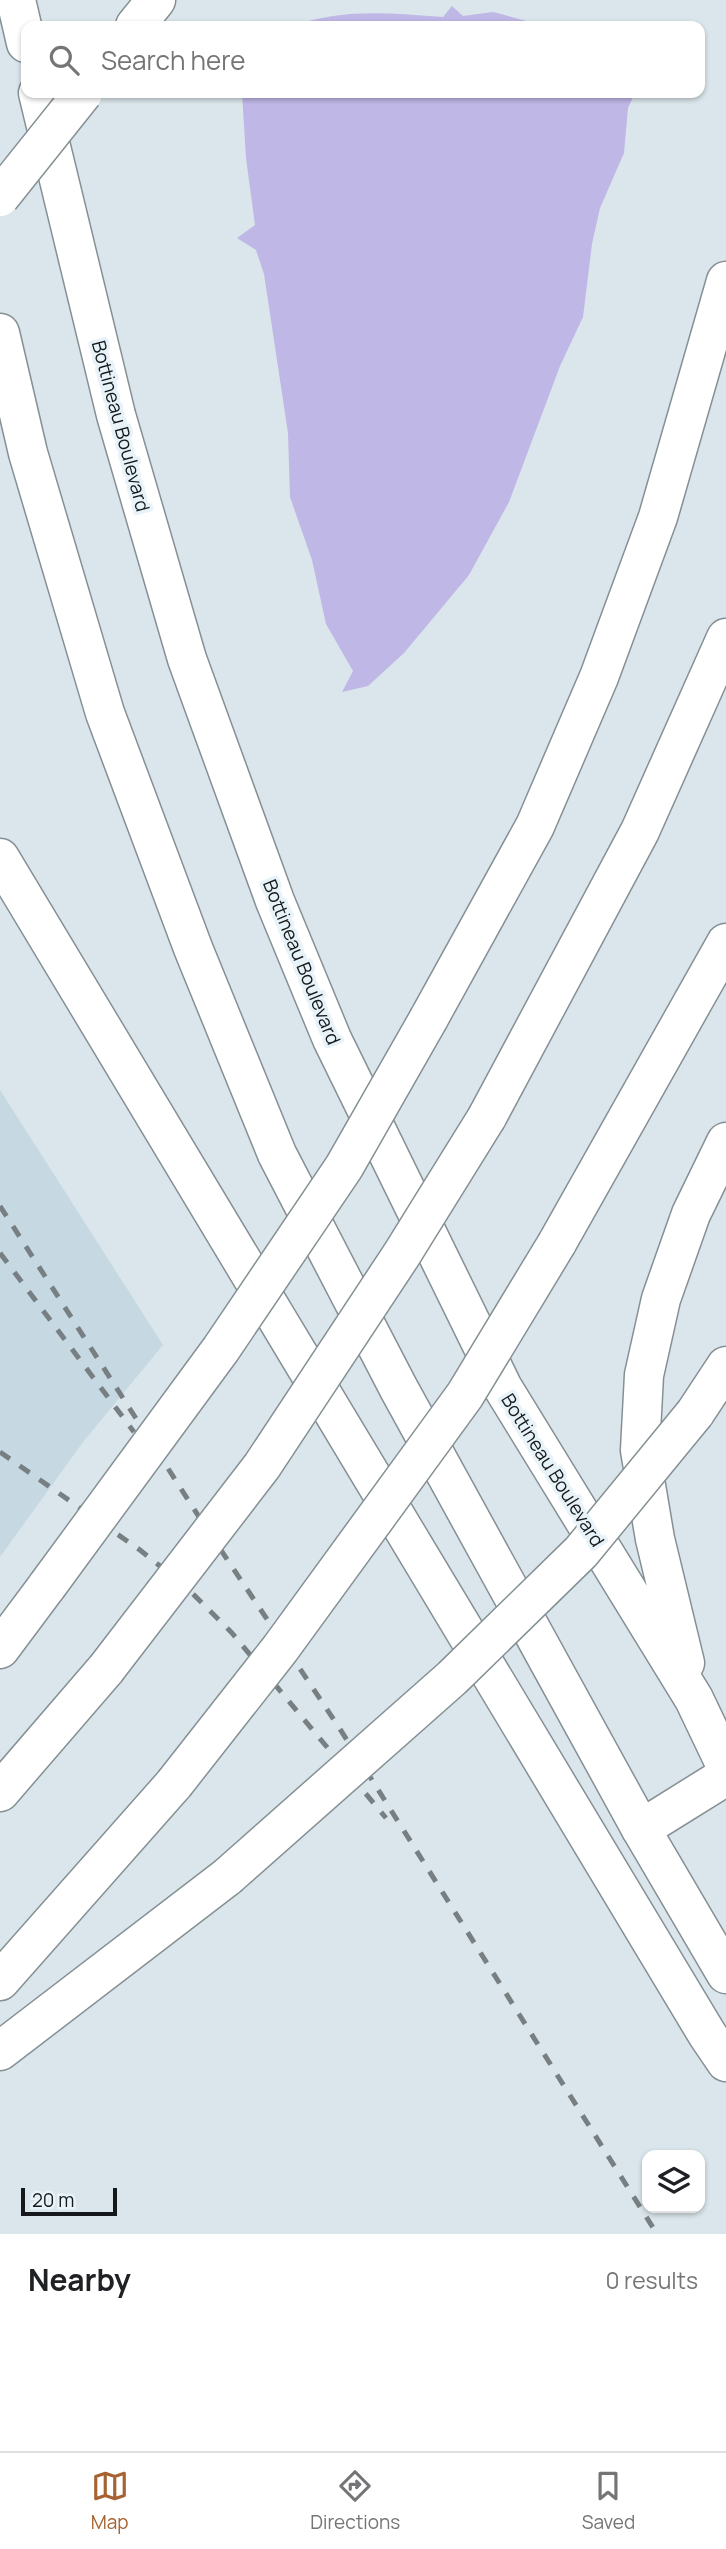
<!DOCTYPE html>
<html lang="en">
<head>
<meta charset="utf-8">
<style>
  :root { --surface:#fff; --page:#f6f6f6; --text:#202124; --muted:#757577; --line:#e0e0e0; --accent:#a66331 }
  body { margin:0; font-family:Manrope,sans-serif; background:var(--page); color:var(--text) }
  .controls { position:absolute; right:21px; bottom:21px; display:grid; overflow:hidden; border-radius:14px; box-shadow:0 2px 5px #0004 }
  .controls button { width:63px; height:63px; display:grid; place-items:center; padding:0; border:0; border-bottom:2px solid var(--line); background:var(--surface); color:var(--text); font:35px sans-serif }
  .scale { position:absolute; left:21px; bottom:18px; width:96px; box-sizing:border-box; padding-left:7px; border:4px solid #15191b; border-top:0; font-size:19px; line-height:24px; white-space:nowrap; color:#15191b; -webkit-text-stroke:5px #e7f3f8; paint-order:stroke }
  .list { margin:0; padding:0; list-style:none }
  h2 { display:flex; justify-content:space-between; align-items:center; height:91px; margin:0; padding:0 28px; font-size:30px }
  h2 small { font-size:23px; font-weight:400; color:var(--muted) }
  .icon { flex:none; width:38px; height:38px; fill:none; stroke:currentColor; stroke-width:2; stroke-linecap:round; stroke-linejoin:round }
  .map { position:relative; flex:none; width:726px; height:2234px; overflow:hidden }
  .search { position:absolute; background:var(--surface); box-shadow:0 2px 5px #0004; left:21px; right:21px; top:21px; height:77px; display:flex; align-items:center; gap:18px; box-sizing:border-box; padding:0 24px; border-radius:14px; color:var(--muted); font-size:26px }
  .sheet { height:217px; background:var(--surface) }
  nav { display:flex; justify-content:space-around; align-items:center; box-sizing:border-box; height:98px; border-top:2px solid var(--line); background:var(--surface); font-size:19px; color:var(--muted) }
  nav a { display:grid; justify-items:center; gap:4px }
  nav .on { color:var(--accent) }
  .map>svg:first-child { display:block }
</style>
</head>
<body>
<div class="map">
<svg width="726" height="2234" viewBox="0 0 726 2234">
  <rect width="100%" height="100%" fill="#dae6eb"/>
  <!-- built -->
  <path fill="#c6d9e2" d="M0,1090L163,1345L83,1442L0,1557Z"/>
  <!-- water -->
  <path fill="#bfb7e6" d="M452,6L463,16L493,12L545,26H292C343,8 390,13 443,17Z
    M242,93H635L628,108L624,153L600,208L592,244L583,317L560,366L509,502L469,575L404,653L368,686L342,692L353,671L326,624L312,560L290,497L288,433L264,274L256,250L237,238L255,225L246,158Z"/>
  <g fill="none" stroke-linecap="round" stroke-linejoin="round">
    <defs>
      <path id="minor" d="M641,1829L726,1776"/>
      <path id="highway" d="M16,0L26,43
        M135,26L156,0
        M38,93L116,415L187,659L275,901L332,1039L503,1388L694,1699L726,1766
        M0,333L28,453L105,713L193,948L277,1154L399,1389L641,1829L726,1974
        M0,858L707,2034L726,2062
        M429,1018L535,826L599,677L658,517L726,281
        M487,1117L640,831L726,638
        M557,1243L726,943
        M695,1413L726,1366
        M0,1649L47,1586
        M685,1663L655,1539L640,1450L644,1375L661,1299L691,1214L726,1142
        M0,1792L106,1669
        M0,1981L174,1784
        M0,2051L227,1877"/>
    </defs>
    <!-- minor casing -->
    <use href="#minor" stroke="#859094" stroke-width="41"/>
    <!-- highway casing -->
    <use href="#highway" stroke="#859094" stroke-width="41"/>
    <!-- minor -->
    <use href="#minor" stroke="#fff" stroke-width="38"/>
    <!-- highway -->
    <use href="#highway" stroke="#fff" stroke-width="38"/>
    <!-- rail -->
    <path stroke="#777f83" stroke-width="5" stroke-dasharray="12 12" stroke-linecap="butt" d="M0,1206L201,1520L340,1729L657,2234
      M0,1253L134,1432
      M0,1452L140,1550L185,1586L232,1633L386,1818"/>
    <defs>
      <path id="highway-bridge" d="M0,197L83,93
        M47,1586L221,1349L344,1167L429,1018
        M106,1669L262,1466L402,1254L487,1117
        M174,1784L280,1649L465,1395L557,1243
        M227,1877L452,1678L581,1552L695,1413"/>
    </defs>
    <!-- highway-bridge casing -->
    <use href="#highway-bridge" stroke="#859094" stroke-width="41" stroke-linecap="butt"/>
    <!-- highway-bridge -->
    <use href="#highway-bridge" stroke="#fff" stroke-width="38"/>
  </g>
  <g text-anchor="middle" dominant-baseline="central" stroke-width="7" stroke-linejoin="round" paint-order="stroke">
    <!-- street labels -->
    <g font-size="19" fill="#15191b" stroke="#e7f3f8">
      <text transform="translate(121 426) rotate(75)">Bottineau Boulevard</text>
      <text transform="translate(302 962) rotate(68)">Bottineau Boulevard</text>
      <text transform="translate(553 1470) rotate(58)">Bottineau Boulevard</text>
    </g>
  </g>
</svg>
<div class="controls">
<button><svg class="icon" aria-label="layers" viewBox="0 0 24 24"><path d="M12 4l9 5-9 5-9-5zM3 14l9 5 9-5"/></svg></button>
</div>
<div class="scale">20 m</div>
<div class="search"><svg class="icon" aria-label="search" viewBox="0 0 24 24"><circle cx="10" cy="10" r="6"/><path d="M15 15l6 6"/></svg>Search here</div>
</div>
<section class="sheet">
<h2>Nearby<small>0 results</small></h2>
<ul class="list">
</ul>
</section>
<nav>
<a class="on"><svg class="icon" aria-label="map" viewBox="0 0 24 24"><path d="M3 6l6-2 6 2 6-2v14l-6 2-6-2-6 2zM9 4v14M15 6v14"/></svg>Map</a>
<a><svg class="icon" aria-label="directions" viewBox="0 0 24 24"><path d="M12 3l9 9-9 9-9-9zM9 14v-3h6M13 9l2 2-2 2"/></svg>Directions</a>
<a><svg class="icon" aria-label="saved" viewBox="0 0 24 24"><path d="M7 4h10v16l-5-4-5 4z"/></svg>Saved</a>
</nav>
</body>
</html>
